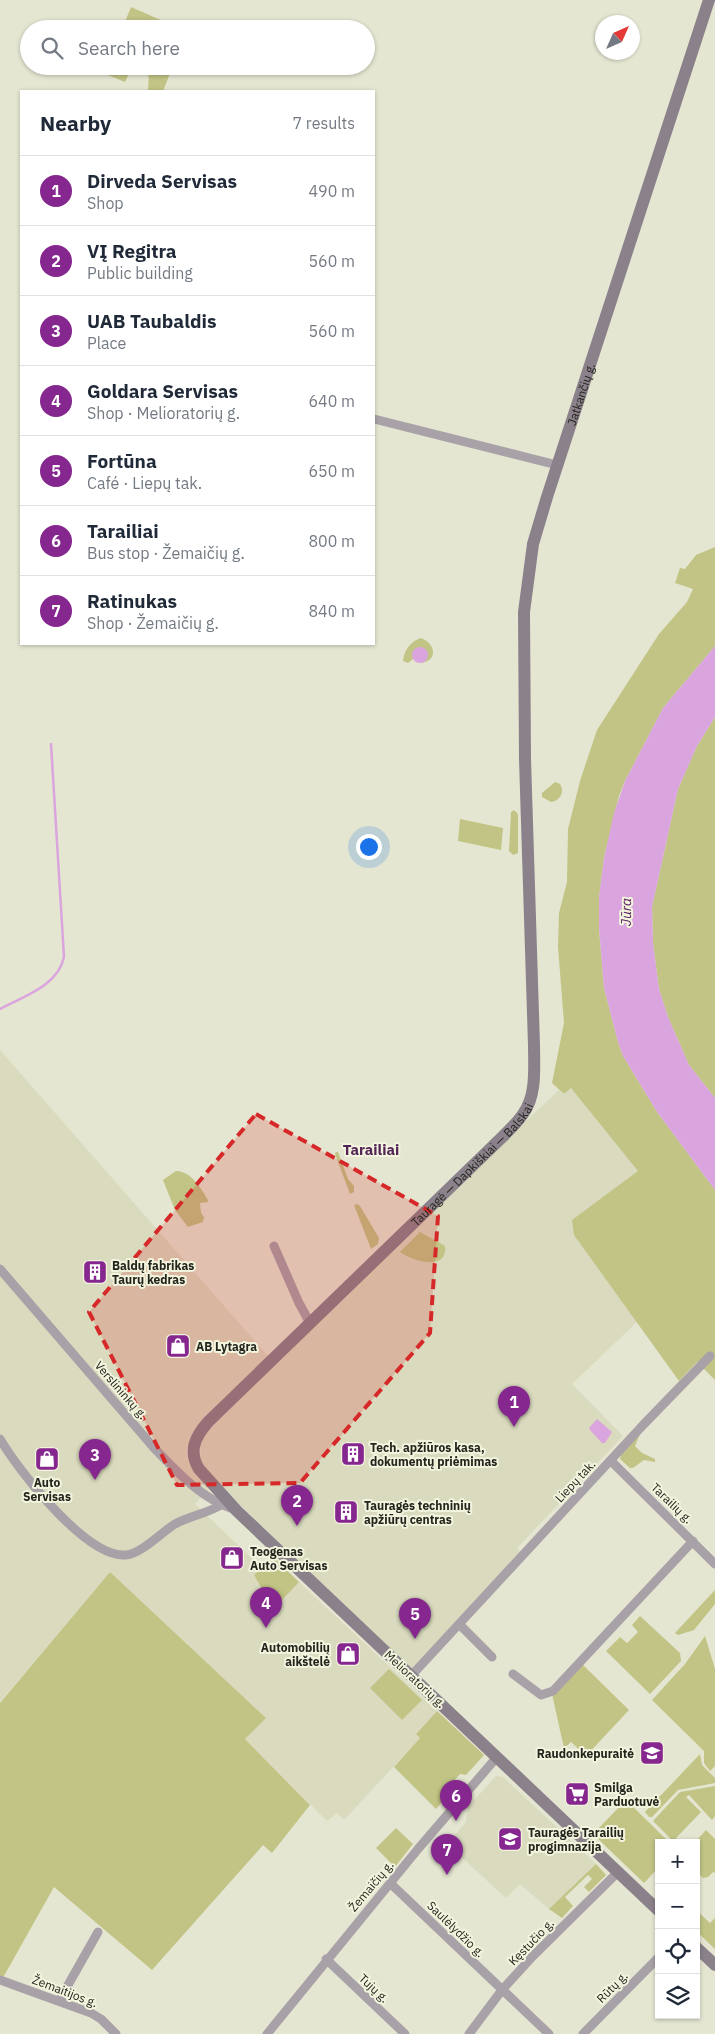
<!DOCTYPE html>
<html lang="en">
<head>
<meta charset="utf-8">
<style>
  :root { --surface:#fff; --page:#f2f2f3; --text:#1f2937; --muted:#747a83; --line:#e0e1e3; --accent:#86268f }
  body { margin:0; font-family:"IBM Plex Sans",sans-serif; background:var(--page); color:var(--text) }
  .controls { position:absolute; right:15px; bottom:15px; display:grid; overflow:hidden; border-radius:0px; box-shadow:0 1px 4px #0004 }
  .controls button { width:45px; height:45px; display:grid; place-items:center; padding:0; border:0; border-bottom:1px solid var(--line); background:var(--surface); color:var(--text); font:25px sans-serif }
  .compass { position:absolute; left:595px; top:15px; width:45px; height:45px; border-radius:50%; background:var(--surface); box-shadow:0 1px 4px #0004; rotate:45deg }
  .you { position:absolute; left:368px; top:846px; width:18px; height:18px; margin:-12px; border:4px solid #fff; border-radius:50%; background:#1a73e8; box-shadow:0 0 0 8px #1a73e833 }
  .badge { display:grid; place-items:center; width:32px; height:32px; border-radius:50%; background:var(--accent); color:#fff; font-size:16px; font-weight:700 }
  .pin { position:absolute; translate:-50% -41px; filter:drop-shadow(0 1px 2px #0008) }
  .pin::after { content:''; position:absolute; top:26px; width:18px; height:15px; background:inherit; clip-path:polygon(0 0,100% 0,50% 100%) }
  .list { margin:0; padding:0; list-style:none }
  h2 { display:flex; justify-content:space-between; align-items:center; height:65px; margin:0; padding:0 20px; font-size:21px }
  h2 small { font-size:16px; font-weight:400; color:var(--muted) }
  .list li { display:grid; grid-template-columns:32px 1fr auto; gap:15px; align-items:center; box-sizing:border-box; height:70px; padding:0 20px; border-top:1px solid var(--line) }
  .list b { display:block; font-size:19px; white-space:nowrap }
  .list p { margin:0; font-size:16px; white-space:nowrap; color:var(--muted) }
  .list em { font-size:16px; font-style:normal; color:var(--muted) }
  .icon { flex:none; width:28px; height:28px; fill:none; stroke:currentColor; stroke-width:2; stroke-linecap:round; stroke-linejoin:round }
  .map { position:relative; flex:none; width:715px; height:2034px; overflow:hidden }
  .search { position:absolute; background:var(--surface); box-shadow:0 1px 4px #0004; left:20px; top:20px; width:355px; height:55px; display:flex; align-items:center; gap:12px; box-sizing:border-box; padding:0 18px; border-radius:28px; color:var(--muted); font-size:19px }
  .panel { position:absolute; background:var(--surface); box-shadow:0 1px 4px #0004; left:20px; top:90px; width:355px; height:555px; border-radius:0px }
  .map>svg:first-child { display:block }
</style>
</head>
<body>
<div class="map">
<svg width="715" height="2034" viewBox="0 0 715 2034">
  <rect width="100%" height="100%" fill="#e5e6d1"/>
  <!-- built -->
  <path fill="#d9dabe" d="M0,1050L268,1356L198,1427L190,1438L186,1451L188,1460L209,1489L195,1504L261,1567L254,1575L262,1589V1602L276,1594L282,1600L299,1582L437,1711L416,1733L420,1738L344,1820L337,1813L327,1821L245,1739L266,1718L110,1572L0,1702Z
    M571,1088L639,1171L575,1235L637,1322L572,1384L623,1436L517,1548L522,1556L415,1672L242,1507L207,1469L201,1460L200,1445L205,1435L217,1421L490,1155L559,1090L564,1094Z
    M496,1776L503,1777L596,1864L549,1909L520,1884L506,1898L447,1844L466,1822L468,1807Z"/>
  <!-- green -->
  <path fill="#c1c484" d="M131,7L179,28L182,29H122Z
    M105,66H135L132,67L125,82L103,73Z
    M140,66H173L163,91H148C148,81 152,71 140,66Z
    M715,547V646L663,708L625,781L619,796L604,858L599,897V928L604,988L618,1042L623,1056L657,1112L715,1190V1380L697,1362L679,1381L574,1235L572,1220L638,1171L571,1088L564,1094L552,1083L564,1023L558,947L559,913L567,882L568,829L580,781L597,730L659,634L687,602L693,589L675,583L680,568L685,569L696,555Z
    M421,638C435,643 439,660 421,663L426,658L413,653V659L408,663L403,661C404,650 411,641 421,638Z
    M715,717V1098L689,1065L668,1017L659,989L653,943L652,907L678,789L697,746Z
    M555,782L560,784C565,792 560,801 551,802L542,797V793Z
    M514,810L518,814V853L513,855L509,851L511,812Z
    M460,819L503,828L501,850L458,841Z
    M336,1152H338L348,1179L354,1186V1192L350,1194L335,1154Z
    M176,1171C191,1171 201,1188 208,1200V1202L200,1203L201,1213L204,1217L203,1222L188,1227L175,1210L163,1180Z
    M357,1204L360,1206L379,1238L378,1244L371,1249L354,1205Z
    M420,1232L445,1246C448,1272 412,1261 400,1252Z
    M640,1434L635,1446L642,1453L655,1459V1462L644,1460L633,1468H630L620,1459L621,1455Z
    M273,1557L299,1582L282,1600L276,1594L266,1606L262,1602V1589L254,1575Z
    M110,1572L266,1718L245,1739L310,1805L272,1853L263,1845L152,1970L54,1887L0,1983V1703Z
    M715,1590V1604L694,1630L678,1635L675,1633Z
    M640,1616L680,1653L681,1661L650,1694L606,1651L620,1637L627,1643L638,1632L632,1625Z
    M705,1636L715,1669V1766L710,1771L704,1763V1751L652,1700L685,1664Z
    M582,1664L629,1710L586,1756L571,1742L564,1748L552,1694Z
    M389,1669L422,1700L402,1720L370,1688Z
    M437,1711L484,1755L466,1775L460,1774L454,1781L456,1786L436,1809L394,1767L420,1738L416,1734Z
    M700,1754L702,1765L715,1778V1783L678,1790L652,1817H649L645,1812Z
    M715,1786V1816L712,1820L689,1795L686,1797L701,1812L676,1838L680,1843H675L653,1821L680,1792Z
    M626,1800L670,1843H659V1867L644,1883L593,1834Z
    M396,1828L413,1844L395,1867L376,1848Z
    M706,1830L715,1839V1873L713,1872L708,1877L703,1878L696,1871V1843H694Z
    M596,1864L606,1875L589,1892L584,1887L592,1879L588,1875L565,1897L573,1906L562,1918L549,1909Z
    M696,1910L710,1923L715,1918V1949L696,1931Z"/>
  <!-- water -->
  <path fill="#daa5de" d="M715,646V717L697,746L678,789L652,907L653,943L659,989L668,1017L689,1065L715,1098V1190L657,1112L623,1056L618,1042L604,988L599,928V897L604,858L614,813L625,781L663,708Z
    M412 655a8 8 0 1 1 16 0a8 8 0 1 1-16 0Z
    M597,1419L612,1432L605,1443H602L590,1430L589,1428Z"/>
  <g fill="none" stroke-linecap="round" stroke-linejoin="round">
    <!-- stream -->
    <path stroke="#daa5de" stroke-width="2.5" d="M0,1009C24,996 58,986 64,957L51,744"/>
    <!-- street -->
    <path stroke="#a8a1a8" stroke-width="9" d="M374,419L557,465
      M274,1246L299,1303L310,1323
      M0,1269L155,1449C178,1473 201,1498 233,1509
      M0,1439C19,1471 86,1558 126,1555C141,1554 162,1532 175,1524C189,1516 206,1514 221,1505
      M611,1461L715,1564
      M459,1624L492,1657
      M513,1674L541,1695L553,1691L693,1541
      M411,1676L644,1424L710,1356
      M390,1883L549,2034
      M326,1959L405,2034
      M0,1980L91,2013L101,2019L116,2034
      M59,2001L98,1932
      M267,2034L418,1849L497,1757
      M469,2034L502,1990L532,1957L618,1872
      M583,2034L659,1957"/>
    <!-- secondary -->
    <g stroke="#8a818b" stroke-width="12">
      <path id="s1" d="M659,1911L237,1511L199,1469C188,1451 195,1437 208,1422L493,1146C503,1136 515,1126 523,1114C537,1095 534,1067 534,1045L525,759L524,612L533,544L547,497L709,0"/>
      <path d="M696,1947L715,1965"/>
    </g>
  </g>
  <!-- marked area -->
  <path fill="#d62828" fill-opacity="0.2" stroke="#d62828" stroke-width="4" stroke-dasharray="10 6" stroke-linejoin="round" d="M256,1114L438,1216L430,1333L300,1483L177,1485L89,1312Z"/>
  <!-- icons -->
  <defs>
    <symbol id="building-square" viewBox="-11 -11 22 22"><rect x="-9" y="-9" width="18" height="18" rx="4" fill="#86268f" stroke="#f2f4de"/><path d="M-4-6H4V6H1V3H-1V6H-4ZM-2.5-4.3h1.7v1.8h-1.7ZM.8-4.3h1.7v1.8H.8ZM-2.5-1h1.7V.8h-1.7ZM.8-1h1.7V.8H.8Z" fill="#fff"/></symbol>
    <symbol id="shop-square" viewBox="-11 -11 22 22"><rect x="-9" y="-9" width="18" height="18" rx="4" fill="#86268f" stroke="#f2f4de"/><path d="M-5-2.5h2.3a2.7 3.5 0 0 1 5.4 0H5L5.5 6h-11ZM-1.5-2.5h3a1.5 2.3 0 0 0-3 0Z" fill="#fff"/></symbol>
    <symbol id="school-square" viewBox="-11 -11 22 22"><rect x="-9" y="-9" width="18" height="18" rx="4" fill="#86268f" stroke="#f2f4de"/><path d="M0-5L7-2L0 1L-7-2ZM-4 1L0 2.5L4 1V4Q0 6-4 4Z" fill="#fff"/></symbol>
    <symbol id="supermarket-square" viewBox="-11 -11 22 22"><rect x="-9" y="-9" width="18" height="18" rx="4" fill="#86268f" stroke="#f2f4de"/><path d="M-6-5.5h2.5l.6 2H6L4.5 2H-2.5L-4.4-4H-6ZM-1.5 3.2a1.3 1.3 0 1 0 .1 0ZM3 3.2a1.3 1.3 0 1 0 .1 0Z" fill="#fff"/></symbol>
  </defs>
  <g fill-rule="evenodd">
    <use href="#building-square" x="81" y="1258" width="28" height="28"/>
    <use href="#shop-square" x="164" y="1332" width="28" height="28"/>
    <use href="#building-square" x="339" y="1440" width="28" height="28"/>
    <use href="#shop-square" x="33" y="1445" width="28" height="28"/>
    <use href="#building-square" x="332" y="1498" width="28" height="28"/>
    <use href="#shop-square" x="218" y="1544" width="28" height="28"/>
    <use href="#shop-square" x="334" y="1640" width="28" height="28"/>
    <use href="#school-square" x="638" y="1739" width="28" height="28"/>
    <use href="#supermarket-square" x="563" y="1780" width="28" height="28"/>
    <use href="#school-square" x="496" y="1825" width="28" height="28"/>
  </g>
  <g text-anchor="middle" dominant-baseline="central" stroke-width="4" stroke-linejoin="round" paint-order="stroke">
    <!-- street labels -->
    <g font-size="12" fill="#24251d" stroke="#f2f4de">
      <text stroke="none"><textPath href="#s1" startOffset="1861">Jatkančių g.</textPath></text>
      <text stroke="none"><textPath href="#s1" startOffset="1059">Tauragė — Dapkiškiai — Balskai</textPath></text>
      <text transform="translate(121 1390) rotate(49)">Verslininkų g.</text>
      <text transform="translate(575 1481) rotate(-47)">Liepų tak.</text>
      <text transform="translate(672 1503) rotate(44)">Tarailių g.</text>
      <text transform="translate(415 1679) rotate(43)">Melioratorių g.</text>
      <text transform="translate(371 1886) rotate(-50)">Žemaičių g.</text>
      <text transform="translate(456 1929) rotate(44)">Saulėlydžio g.</text>
      <text transform="translate(531 1942) rotate(-46)">Kęstučio g.</text>
      <text transform="translate(612 1987) rotate(-45)">Rūtų g.</text>
      <text transform="translate(374 1988) rotate(43)">Tujų g.</text>
      <text transform="translate(65 1991) rotate(21)">Žemaitijos g.</text>
    </g>
    <!-- poi labels -->
    <g font-size="12" font-weight="bold" fill="#24251d" stroke="#f2f4de" text-anchor="start">
      <text x="112" y="1265">Baldų fabrikas<tspan x="112" dy="14">Taurų kedras</tspan></text>
      <text x="196" y="1346">AB Lytagra</text>
      <text x="370" y="1447">Tech. apžiūros kasa,<tspan x="370" dy="14">dokumentų priėmimas</tspan></text>
      <text x="47" y="1482" text-anchor="middle">Auto<tspan x="47" dy="14">Servisas</tspan></text>
      <text x="364" y="1505">Tauragės techninių<tspan x="364" dy="14">apžiūrų centras</tspan></text>
      <text x="250" y="1551">Teogenas<tspan x="250" dy="14">Auto Servisas</tspan></text>
      <text x="330" y="1647" text-anchor="end">Automobilių<tspan x="330" dy="14">aikštelė</tspan></text>
      <text x="634" y="1753" text-anchor="end">Raudonkepuraitė</text>
      <text x="594" y="1787">Smilga<tspan x="594" dy="14">Parduotuvė</tspan></text>
      <text x="528" y="1832">Tauragės Tarailių<tspan x="528" dy="14">progimnazija</tspan></text>
    </g>
    <!-- water labels -->
    <g font-size="14" font-style="italic" fill="#5e2164" stroke="#f2f4de">
      <text transform="translate(626 912) rotate(-89)">Jūra</text>
    </g>
    <!-- quarter labels -->
    <g font-size="15" font-weight="bold" fill="#512355" stroke="#f2f4de">
      <text x="371" y="1149">Tarailiai</text>
    </g>
  </g>
</svg>
<div class="controls">
<button>+</button>
<button>−</button>
<button><svg class="icon" aria-label="locate" viewBox="0 0 24 24"><circle cx="12" cy="12" r="6"/><path d="M12 2v4M12 18v4M2 12h4M18 12h4"/></svg></button>
<button><svg class="icon" aria-label="layers" viewBox="0 0 24 24"><path d="M12 4l9 5-9 5-9-5zM3 14l9 5 9-5"/></svg></button>
</div>
<svg class="compass" viewBox="-18 -18 36 36"><path d="M0-13l5 13h-10z" fill="#e53935"/><path d="M0 13l5-13h-10z" fill="#747a83"/></svg>
<div class="you"></div>
<div class="pin badge" style="left:514px;top:1427px">1</div>
<div class="pin badge" style="left:297px;top:1526px">2</div>
<div class="pin badge" style="left:95px;top:1480px">3</div>
<div class="pin badge" style="left:266px;top:1628px">4</div>
<div class="pin badge" style="left:415px;top:1639px">5</div>
<div class="pin badge" style="left:456px;top:1821px">6</div>
<div class="pin badge" style="left:447px;top:1875px">7</div>
<div class="search"><svg class="icon" aria-label="search" viewBox="0 0 24 24"><circle cx="10" cy="10" r="6"/><path d="M15 15l6 6"/></svg>Search here</div>
<section class="panel">
<h2>Nearby<small>7 results</small></h2>
<ul class="list">
<li><span class="badge">1</span><div><b>Dirveda Servisas</b><p>Shop</p></div><em>490 m</em></li>
<li><span class="badge">2</span><div><b>VĮ Regitra</b><p>Public building</p></div><em>560 m</em></li>
<li><span class="badge">3</span><div><b>UAB Taubaldis</b><p>Place</p></div><em>560 m</em></li>
<li><span class="badge">4</span><div><b>Goldara Servisas</b><p>Shop · Melioratorių g.</p></div><em>640 m</em></li>
<li><span class="badge">5</span><div><b>Fortūna</b><p>Café · Liepų tak.</p></div><em>650 m</em></li>
<li><span class="badge">6</span><div><b>Tarailiai</b><p>Bus stop · Žemaičių g.</p></div><em>800 m</em></li>
<li><span class="badge">7</span><div><b>Ratinukas</b><p>Shop · Žemaičių g.</p></div><em>840 m</em></li>
</ul>
</section>
</div>
</body>
</html>
